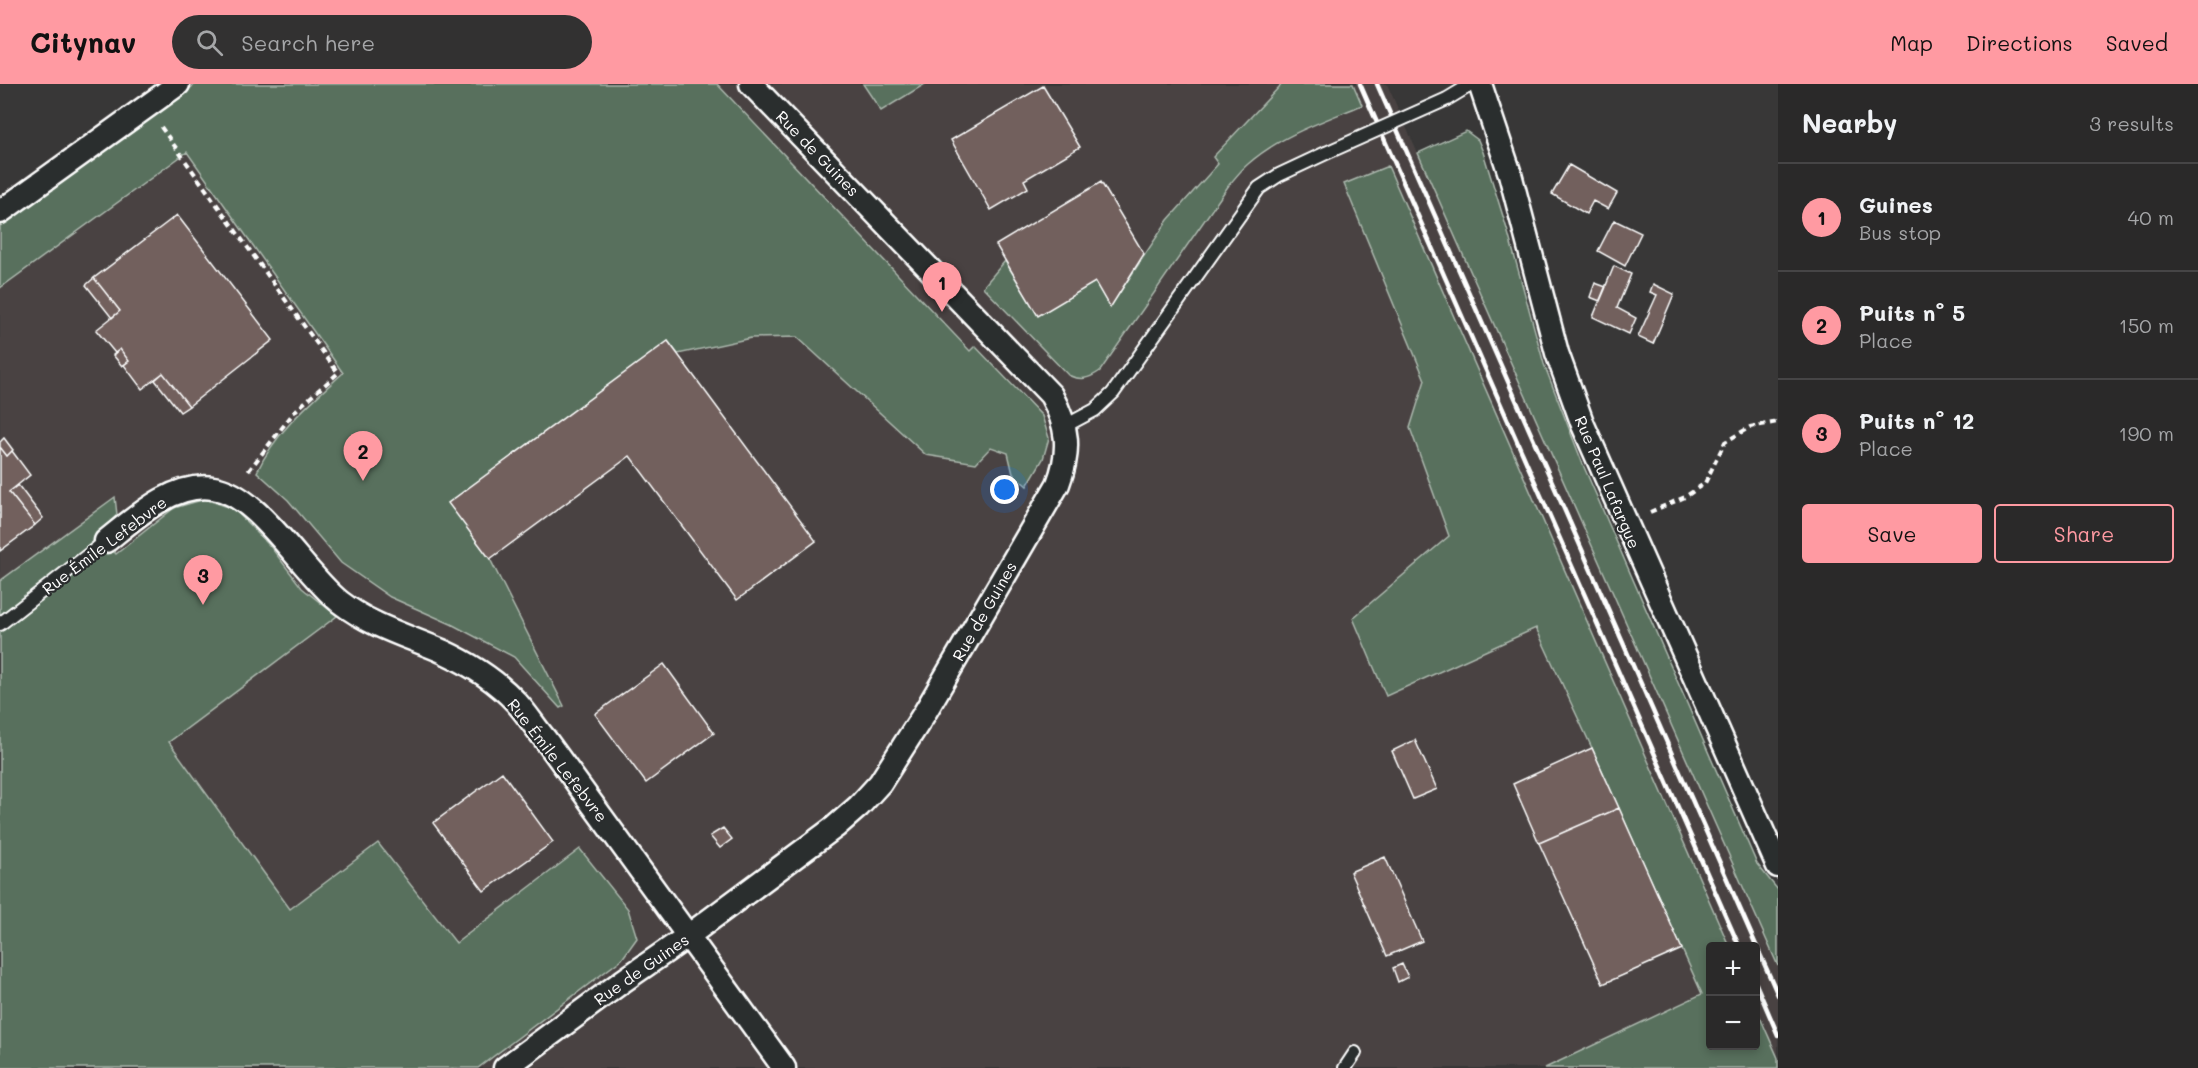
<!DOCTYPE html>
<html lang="en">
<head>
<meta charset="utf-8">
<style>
  :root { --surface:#2a2929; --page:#323131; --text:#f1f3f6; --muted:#a5a6a8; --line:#464546; --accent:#ff9aa2 }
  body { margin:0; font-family:Mali,sans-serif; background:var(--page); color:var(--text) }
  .controls { position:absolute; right:18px; bottom:18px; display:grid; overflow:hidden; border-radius:6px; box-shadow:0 3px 9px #0003 }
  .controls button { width:54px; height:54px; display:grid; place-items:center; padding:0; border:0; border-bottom:2px solid var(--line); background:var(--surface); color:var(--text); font:30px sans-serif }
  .you { position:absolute; left:1005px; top:406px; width:21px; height:21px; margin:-15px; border:4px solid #fff; border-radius:50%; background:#1a73e8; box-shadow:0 0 0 9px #1a73e833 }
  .badge { display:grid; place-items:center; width:39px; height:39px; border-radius:50%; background:var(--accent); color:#111; font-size:20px; font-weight:700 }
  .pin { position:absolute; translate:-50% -50px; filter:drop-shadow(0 2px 3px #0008) }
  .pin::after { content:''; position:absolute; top:32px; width:21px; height:18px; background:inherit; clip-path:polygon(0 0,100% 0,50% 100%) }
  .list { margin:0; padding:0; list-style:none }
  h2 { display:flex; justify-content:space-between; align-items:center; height:78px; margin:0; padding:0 24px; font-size:26px }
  h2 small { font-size:20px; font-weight:400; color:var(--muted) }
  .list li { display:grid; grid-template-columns:39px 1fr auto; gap:18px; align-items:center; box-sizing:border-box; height:108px; padding:0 24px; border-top:2px solid var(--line) }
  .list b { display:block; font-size:22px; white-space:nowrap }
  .list p { margin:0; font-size:20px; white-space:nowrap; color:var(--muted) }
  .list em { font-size:20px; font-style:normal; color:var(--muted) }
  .actions { display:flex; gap:12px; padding:18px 24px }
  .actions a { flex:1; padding:14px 0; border:2px solid var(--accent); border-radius:6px; text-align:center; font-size:21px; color:var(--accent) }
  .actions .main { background:var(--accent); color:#111 }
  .icon { flex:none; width:33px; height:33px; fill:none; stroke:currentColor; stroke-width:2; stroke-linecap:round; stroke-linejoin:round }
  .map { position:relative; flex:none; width:1778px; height:984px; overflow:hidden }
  header { display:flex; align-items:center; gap:36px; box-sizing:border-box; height:84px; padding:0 30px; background:var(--accent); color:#111 }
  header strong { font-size:28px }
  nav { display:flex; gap:33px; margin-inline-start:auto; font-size:21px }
  .search { width:420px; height:54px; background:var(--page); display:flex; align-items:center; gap:15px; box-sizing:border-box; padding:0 21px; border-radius:33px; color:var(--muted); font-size:22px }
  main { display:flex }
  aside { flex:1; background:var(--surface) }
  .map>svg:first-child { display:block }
</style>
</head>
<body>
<header>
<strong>Citynav</strong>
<div class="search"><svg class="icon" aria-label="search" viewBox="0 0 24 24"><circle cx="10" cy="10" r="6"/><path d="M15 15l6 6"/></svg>Search here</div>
<nav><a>Map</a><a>Directions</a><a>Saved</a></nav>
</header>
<main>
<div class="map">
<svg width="1778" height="984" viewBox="0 0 1778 984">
  <rect width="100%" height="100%" fill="#383737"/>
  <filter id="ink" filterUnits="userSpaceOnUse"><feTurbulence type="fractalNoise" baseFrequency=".0167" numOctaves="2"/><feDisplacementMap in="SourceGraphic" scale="12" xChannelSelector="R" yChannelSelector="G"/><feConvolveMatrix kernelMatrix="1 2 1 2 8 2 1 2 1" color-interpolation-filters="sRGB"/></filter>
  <g filter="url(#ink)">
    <!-- built -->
    <path fill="#494342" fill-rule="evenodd" d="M154,0H1387L1778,882V984H0V111ZM1710,862H1756V962H1710Z"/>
    <!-- green -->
    <path fill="#58705d" stroke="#acb8ae" stroke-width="1.5" d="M196,0H717L970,267L975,262L1042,332L1049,354L1043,375L1027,402L1013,390L1008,369L991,363L976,379L926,371L797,253L751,254L678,270L668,257L449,419L490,475L564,622L560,624L514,573L451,540L390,513L341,479L288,416L257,388C275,348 311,318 343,289L187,68L0,204V142Z
      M863,0H925L881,27Z
      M1282,0H1353L1362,21C1324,37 1279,52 1248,80C1241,86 1235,94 1229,101L1100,287C1089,295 1080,297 1068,291L983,203L1005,177L1038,231L1095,198L1110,223L1168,136L1218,80L1213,73Z
      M1466,47L1478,56L1483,68L1507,145L1544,280L1584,383L1757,780L1778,806V882L1418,69Z
      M1388,82L1729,862H1710V962H1756V924L1778,974V984H1545L1702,910L1592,664L1536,544L1386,612L1353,534L1449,452L1410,344L1425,296L1344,100Z
      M115,413L117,431L99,449L116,470L174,424L205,415L234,425L270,462L302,504L337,532L169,658L290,825L378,759L456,859L580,765L628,825L637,854L622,875L478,984H0V497Z"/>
    <!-- building -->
    <path fill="#72605d" stroke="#fff" stroke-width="1.5" d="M1043,2L1080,63L1024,96L1028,104L991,126L951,56Z
      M1569,81L1617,109L1608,125L1593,117L1586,130L1552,110Z
      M1101,98L1144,170L1110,224L1095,198L1038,232L996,161Z
      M177,131L273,256L189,322L163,289L142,305L124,281L129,277L120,265L115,269L96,246L120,227L94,194Z
      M1614,136L1641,149L1625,182L1598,167Z
      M1614,182L1631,190L1617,224L1636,234L1629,250L1593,233Z
      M94,194L120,227L112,234L86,201Z
      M1595,199L1606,203L1600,217L1590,213Z
      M1653,200L1674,210L1653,260L1638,253L1657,211L1650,208Z
      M668,257L816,457L737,516L630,372L490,475L448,419Z
      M120,265L129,277L122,282L113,271Z
      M163,289L189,322L180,328L155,296Z
      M4,354L13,366L7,372L0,363V358Z
      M0,363L7,372L12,367L30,391L9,408L35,441L0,467Z
      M18,401L43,434L35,441L9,408Z
      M664,580L714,649L646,699L595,630Z
      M1415,656L1437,705L1413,715L1392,667Z
      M1592,664L1619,724L1539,759L1513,700Z
      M502,688L553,758L484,807L433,739Z
      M1619,724L1682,865L1603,900L1539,759Z
      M723,744L732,755L720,764L710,752Z
      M1385,773L1422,857L1387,872L1350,788Z
      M1402,880L1408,893L1398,898L1393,884Z"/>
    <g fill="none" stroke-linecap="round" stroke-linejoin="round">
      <defs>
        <path id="lane" d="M1447,15L1472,0
          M1065,342L1095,326L1113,309L1259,104L1279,91L1326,69
          M0,540L106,457
          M1345,984L1355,969"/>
        <path id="street" d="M1480,0L1510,90L1557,269L1583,341L1778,782
          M0,128L178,0
          M106,457C135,434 173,398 213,404C259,410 302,488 340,518C371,542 407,552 442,567C468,579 497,597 517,619C527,630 535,643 545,655L784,984
          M505,984L623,897L688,852L835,743L859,722L880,699L924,630L1058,400C1071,366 1068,342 1051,311L751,0"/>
      </defs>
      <!-- lane casing -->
      <use href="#lane" stroke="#fff" stroke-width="16"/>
      <!-- street casing -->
      <use href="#street" stroke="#fff" stroke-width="27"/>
      <!-- path -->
      <path stroke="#fff" stroke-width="4" stroke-dasharray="6 4.5" stroke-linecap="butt" d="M161,43L338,289L295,327L247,389
        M1650,428L1685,413L1705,399L1725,358L1750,343L1778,338"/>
      <!-- lane -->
      <use href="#lane" stroke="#2a2d2e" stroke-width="12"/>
      <!-- street -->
      <use href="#street" stroke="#2a2d2e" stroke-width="22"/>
      <!-- rail -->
      <path stroke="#fff" stroke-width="4.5" d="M1360,0L1739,862
        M1377,0L1778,911
        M1756,900L1778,951"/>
      <defs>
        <path id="lane-bridge" d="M1326,69L1447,15"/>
      </defs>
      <!-- lane-bridge casing -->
      <use href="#lane-bridge" stroke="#fff" stroke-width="16" stroke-linecap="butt"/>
      <!-- lane-bridge -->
      <use href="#lane-bridge" stroke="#2a2d2e" stroke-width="12"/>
    </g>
  </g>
  <g text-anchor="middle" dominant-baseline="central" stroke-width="4.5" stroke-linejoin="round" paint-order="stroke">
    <!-- street labels -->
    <g font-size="16" fill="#fff" stroke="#2a2d2e">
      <text transform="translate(818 69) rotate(46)">Rue de Guines</text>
      <text transform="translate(1608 398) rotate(67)">Rue Paul Lafargue</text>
      <text transform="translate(104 461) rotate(-37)">Rue Émile Lefebvre</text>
      <text transform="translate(984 527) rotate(-60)">Rue de Guines</text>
      <text transform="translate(558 676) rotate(52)">Rue Émile Lefebvre</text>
      <text transform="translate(641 885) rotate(-35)">Rue de Guines</text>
    </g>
  </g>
</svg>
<div class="controls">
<button>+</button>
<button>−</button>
</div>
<div class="you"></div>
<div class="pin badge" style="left:942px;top:228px">1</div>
<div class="pin badge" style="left:363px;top:397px">2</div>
<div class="pin badge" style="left:203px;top:521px">3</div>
</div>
<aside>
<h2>Nearby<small>3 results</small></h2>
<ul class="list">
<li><span class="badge">1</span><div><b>Guines</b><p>Bus stop</p></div><em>40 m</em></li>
<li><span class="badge">2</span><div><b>Puits n° 5</b><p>Place</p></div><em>150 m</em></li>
<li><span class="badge">3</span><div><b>Puits n° 12</b><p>Place</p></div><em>190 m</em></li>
</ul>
<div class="actions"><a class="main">Save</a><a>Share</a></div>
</aside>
</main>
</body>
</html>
